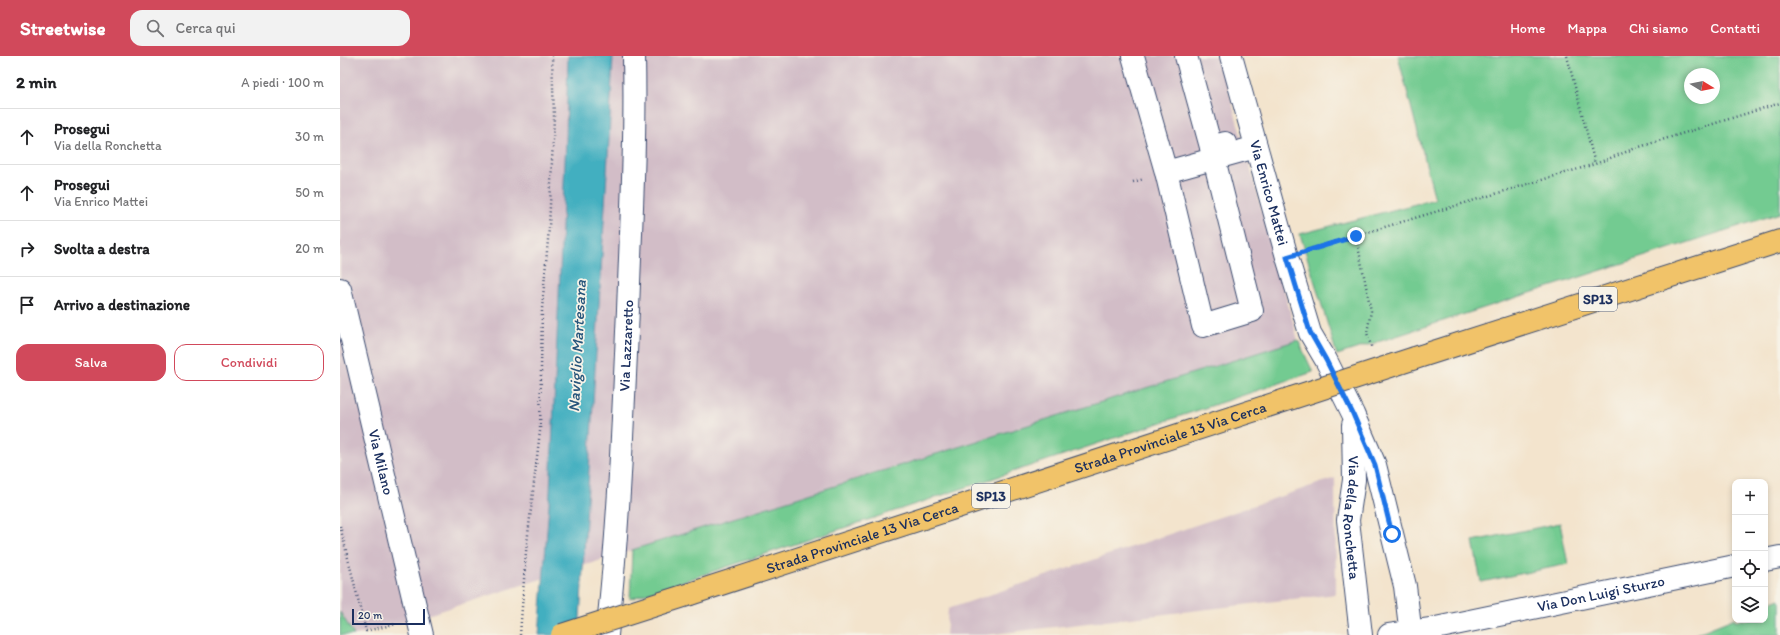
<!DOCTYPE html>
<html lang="it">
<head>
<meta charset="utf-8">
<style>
  :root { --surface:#fff; --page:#f2f2f2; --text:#202124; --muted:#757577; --line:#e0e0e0; --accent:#d1495b }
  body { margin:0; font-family:Itim,sans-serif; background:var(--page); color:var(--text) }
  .controls { position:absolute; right:12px; bottom:12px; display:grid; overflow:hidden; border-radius:8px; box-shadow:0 2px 6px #0003 }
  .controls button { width:36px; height:36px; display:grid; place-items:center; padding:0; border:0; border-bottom:1px solid var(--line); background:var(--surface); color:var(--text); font:20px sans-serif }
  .compass { position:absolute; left:1344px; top:12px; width:36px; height:36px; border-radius:50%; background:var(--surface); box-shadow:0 2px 6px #0003; rotate:100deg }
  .scale { position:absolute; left:12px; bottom:10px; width:73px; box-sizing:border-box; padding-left:4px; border:2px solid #1b2f5e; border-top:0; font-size:11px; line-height:14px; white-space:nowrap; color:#1b2f5e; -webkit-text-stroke:3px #f7f3e8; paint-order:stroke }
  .stop { position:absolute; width:12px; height:12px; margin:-9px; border:3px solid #1a73e8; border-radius:50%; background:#fff }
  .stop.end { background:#1a73e8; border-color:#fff; box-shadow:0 1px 4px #0008 }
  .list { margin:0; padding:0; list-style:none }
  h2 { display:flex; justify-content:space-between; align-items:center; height:52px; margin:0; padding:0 16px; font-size:17px }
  h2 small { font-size:13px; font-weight:400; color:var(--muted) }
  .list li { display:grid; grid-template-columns:26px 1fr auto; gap:12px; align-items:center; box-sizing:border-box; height:56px; padding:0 16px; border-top:1px solid var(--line) }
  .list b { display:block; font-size:15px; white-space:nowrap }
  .list p { margin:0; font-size:13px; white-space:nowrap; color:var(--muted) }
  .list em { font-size:13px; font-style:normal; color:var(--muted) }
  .actions { display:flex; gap:8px; padding:12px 16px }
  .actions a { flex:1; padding:9px 0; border:1px solid var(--accent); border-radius:12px; text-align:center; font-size:14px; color:var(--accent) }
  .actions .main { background:var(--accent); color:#fff }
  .icon { flex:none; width:22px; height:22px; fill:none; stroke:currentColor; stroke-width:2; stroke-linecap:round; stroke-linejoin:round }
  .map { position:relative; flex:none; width:1440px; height:579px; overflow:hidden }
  header { display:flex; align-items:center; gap:24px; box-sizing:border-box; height:56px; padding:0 20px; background:var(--accent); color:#fff }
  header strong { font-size:19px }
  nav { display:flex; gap:22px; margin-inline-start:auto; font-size:14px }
  .search { width:280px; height:36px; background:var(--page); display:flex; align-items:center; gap:10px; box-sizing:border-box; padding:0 14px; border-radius:12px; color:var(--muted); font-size:15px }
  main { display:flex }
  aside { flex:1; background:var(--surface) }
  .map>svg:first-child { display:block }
</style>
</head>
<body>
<header>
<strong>Streetwise</strong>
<div class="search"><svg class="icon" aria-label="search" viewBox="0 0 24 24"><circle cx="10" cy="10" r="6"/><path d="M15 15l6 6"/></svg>Cerca qui</div>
<nav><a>Home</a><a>Mappa</a><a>Chi siamo</a><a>Contatti</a></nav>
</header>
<main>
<aside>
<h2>2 min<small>A piedi · 100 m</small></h2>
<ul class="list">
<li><svg class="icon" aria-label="ahead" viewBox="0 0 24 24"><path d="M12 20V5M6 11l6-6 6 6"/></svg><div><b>Prosegui</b><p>Via della Ronchetta</p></div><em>30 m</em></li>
<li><svg class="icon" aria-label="ahead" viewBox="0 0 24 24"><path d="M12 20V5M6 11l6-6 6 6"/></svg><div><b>Prosegui</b><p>Via Enrico Mattei</p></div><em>50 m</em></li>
<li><svg class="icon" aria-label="right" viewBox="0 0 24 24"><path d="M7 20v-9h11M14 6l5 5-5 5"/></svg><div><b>Svolta a destra</b></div><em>20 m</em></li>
<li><svg class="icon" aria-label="arrive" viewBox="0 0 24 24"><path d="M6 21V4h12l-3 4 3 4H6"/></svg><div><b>Arrivo a destinazione</b></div></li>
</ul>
<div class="actions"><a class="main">Salva</a><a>Condividi</a></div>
</aside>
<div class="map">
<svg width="1440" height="579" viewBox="0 0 1440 579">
  <rect width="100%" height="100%" fill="#f7f3e8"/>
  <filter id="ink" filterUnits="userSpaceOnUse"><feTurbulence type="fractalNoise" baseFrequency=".025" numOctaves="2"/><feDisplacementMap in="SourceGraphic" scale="8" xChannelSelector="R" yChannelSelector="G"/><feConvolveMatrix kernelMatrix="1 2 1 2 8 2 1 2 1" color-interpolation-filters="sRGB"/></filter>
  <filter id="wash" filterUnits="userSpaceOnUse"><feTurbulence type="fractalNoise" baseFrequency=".012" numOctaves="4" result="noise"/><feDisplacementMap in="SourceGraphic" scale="16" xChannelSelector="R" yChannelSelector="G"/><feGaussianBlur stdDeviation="0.9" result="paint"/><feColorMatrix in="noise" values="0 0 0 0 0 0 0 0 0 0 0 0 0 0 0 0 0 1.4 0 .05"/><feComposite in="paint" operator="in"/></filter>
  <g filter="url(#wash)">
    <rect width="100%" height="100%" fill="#f3e4cd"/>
    <!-- industrial -->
    <path fill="#d2bdc7" d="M0,0H879L958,284L75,563L16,579H0Z
      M995,422L996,538L646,579H606L608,553Z"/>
    <!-- green -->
    <path fill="#73cb91" stroke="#477d78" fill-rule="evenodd" d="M1058,0H1440V157L997,299L960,178L1095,143ZM1350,18H1374V42H1350Z
      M958,284L973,316L290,543L292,494Z
      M1220,467L1228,508L1141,526L1133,485Z
      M1440,543V579H1353L1395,562V564H1425V549Z
      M0,556L14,579H0Z"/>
    <!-- water -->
    <path fill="#42afc0" stroke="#2e6f8f" d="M228,0H273L269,83L239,579H199L210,436L226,84Z"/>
  </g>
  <g filter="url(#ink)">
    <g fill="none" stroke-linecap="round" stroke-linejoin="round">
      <defs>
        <g id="minor">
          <path d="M793,0L826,116L916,91"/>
          <path d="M846,0L871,91L885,87"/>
          <path id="s1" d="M891,0L947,201L970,277L986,304L1013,358L1035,409L1065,530L1071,579"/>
          <path d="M826,116L863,270L912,255L871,91"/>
          <path id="s2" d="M0,233L82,579"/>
          <path id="s3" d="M1013,369L1014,424L1008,464L1021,579"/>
          <path d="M1425,504L1440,501"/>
          <path id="s4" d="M267,579C279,471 283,362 288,254C291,169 296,85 294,0"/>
          <path id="s5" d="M1049,579L1091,573L1395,510"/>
        </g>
        <g id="major">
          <path d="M1075,302L1440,185"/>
          <path id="s6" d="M350,538L952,342"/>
        </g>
      </defs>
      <!-- minor casing -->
      <use href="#minor" stroke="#3b4a6f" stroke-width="24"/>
      <!-- major casing -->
      <use href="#major" stroke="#3b4a6f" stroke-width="24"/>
      <!-- path -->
      <path stroke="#3b4a6f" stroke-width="2.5" stroke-dasharray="1 3" stroke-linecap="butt" d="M1227,0L1255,108
        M793,126L804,123
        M1016,180L1031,255L1027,277L1032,293
        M968,194L1255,108L1296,92L1440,47
        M0,470L26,575L56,568
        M180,579L186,496L200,375L202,253L209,172L214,61L212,0"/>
      <!-- minor -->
      <use href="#minor" stroke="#fff" stroke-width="22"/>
      <!-- major -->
      <use href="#major" stroke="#f1c369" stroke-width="22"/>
      <defs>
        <path id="major-bridge" d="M952,342L1075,302
          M222,579L350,538"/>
      </defs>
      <!-- major-bridge casing -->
      <use href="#major-bridge" stroke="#3b4a6f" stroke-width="24" stroke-linecap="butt"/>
      <!-- major-bridge -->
      <use href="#major-bridge" stroke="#f1c369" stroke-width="22"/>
    </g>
  </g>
  <g fill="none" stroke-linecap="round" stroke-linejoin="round" filter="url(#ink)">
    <!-- route -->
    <path stroke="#1a73e8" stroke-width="5" d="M1016,180L947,201L970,276L986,304L1013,358L1035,409L1052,478"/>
  </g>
  <g text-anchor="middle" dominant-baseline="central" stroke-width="3.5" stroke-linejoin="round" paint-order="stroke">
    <!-- shield labels -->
    <g fill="#f7f3e8" stroke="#5d6a87" stroke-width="1">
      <rect x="1239" y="231" width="38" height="24" rx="3"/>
      <rect x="632" y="428" width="38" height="24" rx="3"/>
    </g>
    <g font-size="14" font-weight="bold" fill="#1b2f5e">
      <text x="1258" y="243">SP13</text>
      <text x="651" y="440">SP13</text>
    </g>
    <!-- street labels -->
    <g font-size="15" fill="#1b2f5e" stroke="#f7f3e8">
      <text stroke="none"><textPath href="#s1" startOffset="142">Via Enrico Mattei</textPath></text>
      <text stroke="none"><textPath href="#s4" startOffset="290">Via Lazzaretto</textPath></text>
      <text stroke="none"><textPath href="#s6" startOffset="505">Strada Provinciale 13 Via Cerca</textPath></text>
      <text stroke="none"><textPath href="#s2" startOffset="178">Via Milano</textPath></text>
      <text stroke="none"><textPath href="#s3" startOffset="93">Via della Ronchetta</textPath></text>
      <text stroke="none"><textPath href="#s6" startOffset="181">Strada Provinciale 13 Via Cerca</textPath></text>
      <text stroke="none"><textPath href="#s5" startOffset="216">Via Don Luigi Sturzo</textPath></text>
    </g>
    <!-- water labels -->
    <g font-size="16" font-style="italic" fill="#27557b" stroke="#f7f3e8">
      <text transform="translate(237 290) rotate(-87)">Naviglio Martesana</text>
    </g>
  </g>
</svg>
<div class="controls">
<button>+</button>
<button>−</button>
<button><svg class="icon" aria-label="locate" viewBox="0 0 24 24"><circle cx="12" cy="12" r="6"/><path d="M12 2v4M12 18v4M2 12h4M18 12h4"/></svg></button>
<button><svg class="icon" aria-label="layers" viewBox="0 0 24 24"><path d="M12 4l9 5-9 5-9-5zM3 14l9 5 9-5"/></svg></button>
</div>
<svg class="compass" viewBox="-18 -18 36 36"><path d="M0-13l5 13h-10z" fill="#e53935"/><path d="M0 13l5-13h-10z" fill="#757577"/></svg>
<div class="scale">20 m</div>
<div class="stop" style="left:1052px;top:478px"></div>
<div class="stop end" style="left:1016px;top:180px"></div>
</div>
</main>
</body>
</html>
